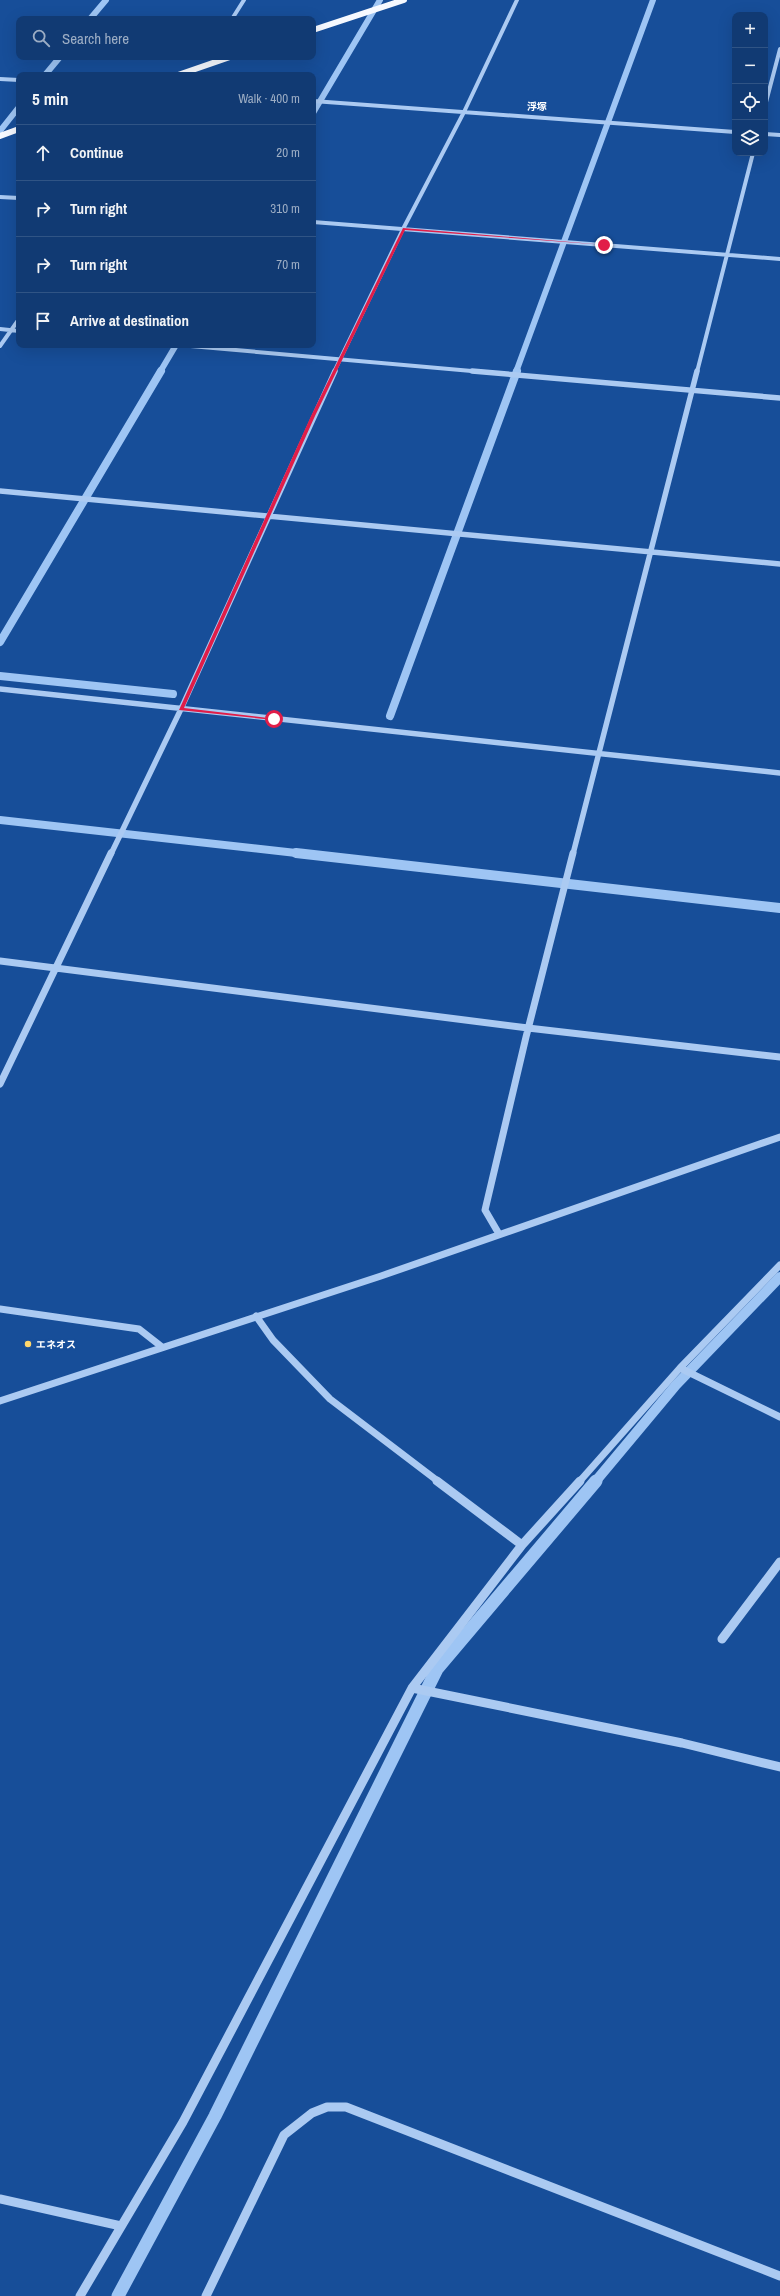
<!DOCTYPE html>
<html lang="en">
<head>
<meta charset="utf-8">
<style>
  :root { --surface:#113a73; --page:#1e457b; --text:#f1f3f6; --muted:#9cadc4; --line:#305485 }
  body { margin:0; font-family:"Archivo Narrow","Noto Sans JP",sans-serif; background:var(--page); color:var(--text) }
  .controls { position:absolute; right:12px; top:12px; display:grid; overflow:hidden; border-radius:8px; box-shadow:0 4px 16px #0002 }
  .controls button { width:36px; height:36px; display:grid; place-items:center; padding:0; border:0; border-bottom:1px solid var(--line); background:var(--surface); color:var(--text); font:20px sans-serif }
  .stop { position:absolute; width:12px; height:12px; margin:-9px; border:3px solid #e11d48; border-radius:50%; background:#fff }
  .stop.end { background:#e11d48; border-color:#fff; box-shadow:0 1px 4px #0008 }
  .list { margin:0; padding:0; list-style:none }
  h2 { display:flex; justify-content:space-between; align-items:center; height:52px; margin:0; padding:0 16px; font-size:17px }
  h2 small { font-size:13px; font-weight:400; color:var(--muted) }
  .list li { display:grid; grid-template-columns:26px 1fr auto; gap:12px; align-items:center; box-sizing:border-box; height:56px; padding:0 16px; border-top:1px solid var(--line) }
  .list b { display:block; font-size:15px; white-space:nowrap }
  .list em { font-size:13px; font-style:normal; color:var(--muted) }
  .icon { flex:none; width:22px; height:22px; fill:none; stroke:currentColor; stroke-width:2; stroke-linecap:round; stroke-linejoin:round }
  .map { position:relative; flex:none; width:780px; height:2296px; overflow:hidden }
  .search { position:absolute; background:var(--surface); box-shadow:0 4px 16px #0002; left:16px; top:16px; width:300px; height:44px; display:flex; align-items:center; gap:10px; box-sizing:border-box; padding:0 14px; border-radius:8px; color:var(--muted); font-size:15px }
  .panel { position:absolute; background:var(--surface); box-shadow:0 4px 16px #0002; left:16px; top:72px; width:300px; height:276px; border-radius:8px }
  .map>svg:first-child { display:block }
</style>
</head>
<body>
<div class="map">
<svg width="780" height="2296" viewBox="0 0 780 2296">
  <rect width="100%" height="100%" fill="#174e99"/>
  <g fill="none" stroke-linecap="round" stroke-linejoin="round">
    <!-- stream-far3 -->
    <path stroke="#9ec5f4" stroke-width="6" d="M90,19L106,0
      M45,75L60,57
      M313,113L380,0
      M0,131L19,107
      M160,372L176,345
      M516,372L653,0"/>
    <!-- stream-far2 -->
    <path stroke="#9ec5f4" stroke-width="8" d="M0,642L161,371
      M0,676L173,694
      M390,716L517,371
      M0,820L305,854"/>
    <!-- stream-far1 -->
    <path stroke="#9ec5f4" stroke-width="10" d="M296,853L780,908
      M595,1482L676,1385L780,1277"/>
    <!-- stream -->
    <path stroke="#9ec5f4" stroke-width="13" d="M118,2296L215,2116L437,1669L596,1481"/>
    <!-- minor-far3 -->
    <path stroke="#abcaf2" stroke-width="4" d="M232,19L244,0
      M214,57L219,60
      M0,79L19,80
      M313,101L735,132
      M765,106L780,49
      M765,134L780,135
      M0,197L19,198
      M313,222L780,259
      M0,329L19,331
      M179,345L483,372
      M0,346L19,319
      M334,372L403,229L464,112L517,0
      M697,372L753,153"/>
    <!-- minor-far2 -->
    <path stroke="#abcaf2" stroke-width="5.5" d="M472,371L780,398
      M0,491L780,564
      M0,689L780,773
      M111,854L181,709L335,371
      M573,854L697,371"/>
    <!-- minor-far1 -->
    <path stroke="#abcaf2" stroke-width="7" d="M0,961L528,1028L780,1057
      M0,1084L111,853
      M499,1234L485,1210L526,1037L573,853
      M0,1309L139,1329L162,1347
      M256,1316L273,1340L330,1399L439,1482
      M680,1368L780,1417
      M0,1401L381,1276L780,1137
      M579,1482L680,1368L780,1265"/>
    <!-- minor -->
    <path stroke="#abcaf2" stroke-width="9" d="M437,1481L522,1545
      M722,1639L780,1562
      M412,1688L682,1743L780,1767
      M0,2199L121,2226
      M80,2296L183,2122L412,1688L522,1545L580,1481
      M206,2296L284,2135L312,2113L327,2107H346L780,2276"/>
    <!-- major -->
    <path stroke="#f6f9ff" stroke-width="6" d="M313,30L404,0
      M178,75L230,57
      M0,136L19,129"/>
  </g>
  <!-- route -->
  <path fill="#e11d48" d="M403,228L606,245L405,230L315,416L184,708L276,719L274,720L179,710L311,416Z"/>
  <!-- markers -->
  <circle fill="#ffd76c" stroke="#174e99" stroke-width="1.5" cx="28" cy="1344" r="4"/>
  <g text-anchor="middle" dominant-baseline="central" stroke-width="4" stroke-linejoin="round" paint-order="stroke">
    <!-- far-quarter labels -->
    <g font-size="10" font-weight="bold" fill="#fff" stroke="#174e99">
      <text x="537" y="106">浮塚</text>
    </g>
    <!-- poi labels -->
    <g font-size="10" font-weight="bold" fill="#fff" stroke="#174e99" text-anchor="start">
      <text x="36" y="1344">エネオス</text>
    </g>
  </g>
</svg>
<div class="controls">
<button>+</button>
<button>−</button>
<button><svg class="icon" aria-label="locate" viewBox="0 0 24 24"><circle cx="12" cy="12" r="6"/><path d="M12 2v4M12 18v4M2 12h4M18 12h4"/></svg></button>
<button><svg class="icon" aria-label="layers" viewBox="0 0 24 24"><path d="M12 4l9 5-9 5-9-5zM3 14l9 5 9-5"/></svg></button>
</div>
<div class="stop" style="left:274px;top:719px"></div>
<div class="stop end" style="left:604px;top:245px"></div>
<div class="search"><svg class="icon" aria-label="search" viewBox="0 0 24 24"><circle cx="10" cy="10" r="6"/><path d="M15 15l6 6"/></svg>Search here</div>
<section class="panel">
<h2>5 min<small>Walk · 400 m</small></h2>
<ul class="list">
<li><svg class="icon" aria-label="ahead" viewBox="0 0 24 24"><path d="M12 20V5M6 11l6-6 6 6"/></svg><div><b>Continue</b></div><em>20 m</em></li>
<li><svg class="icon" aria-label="right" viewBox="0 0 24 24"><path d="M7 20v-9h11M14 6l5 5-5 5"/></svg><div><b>Turn right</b></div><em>310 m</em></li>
<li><svg class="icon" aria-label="right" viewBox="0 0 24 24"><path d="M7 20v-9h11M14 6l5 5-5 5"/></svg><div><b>Turn right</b></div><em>70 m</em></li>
<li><svg class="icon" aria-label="arrive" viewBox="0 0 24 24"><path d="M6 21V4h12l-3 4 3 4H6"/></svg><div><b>Arrive at destination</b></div></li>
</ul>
</section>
</div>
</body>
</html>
